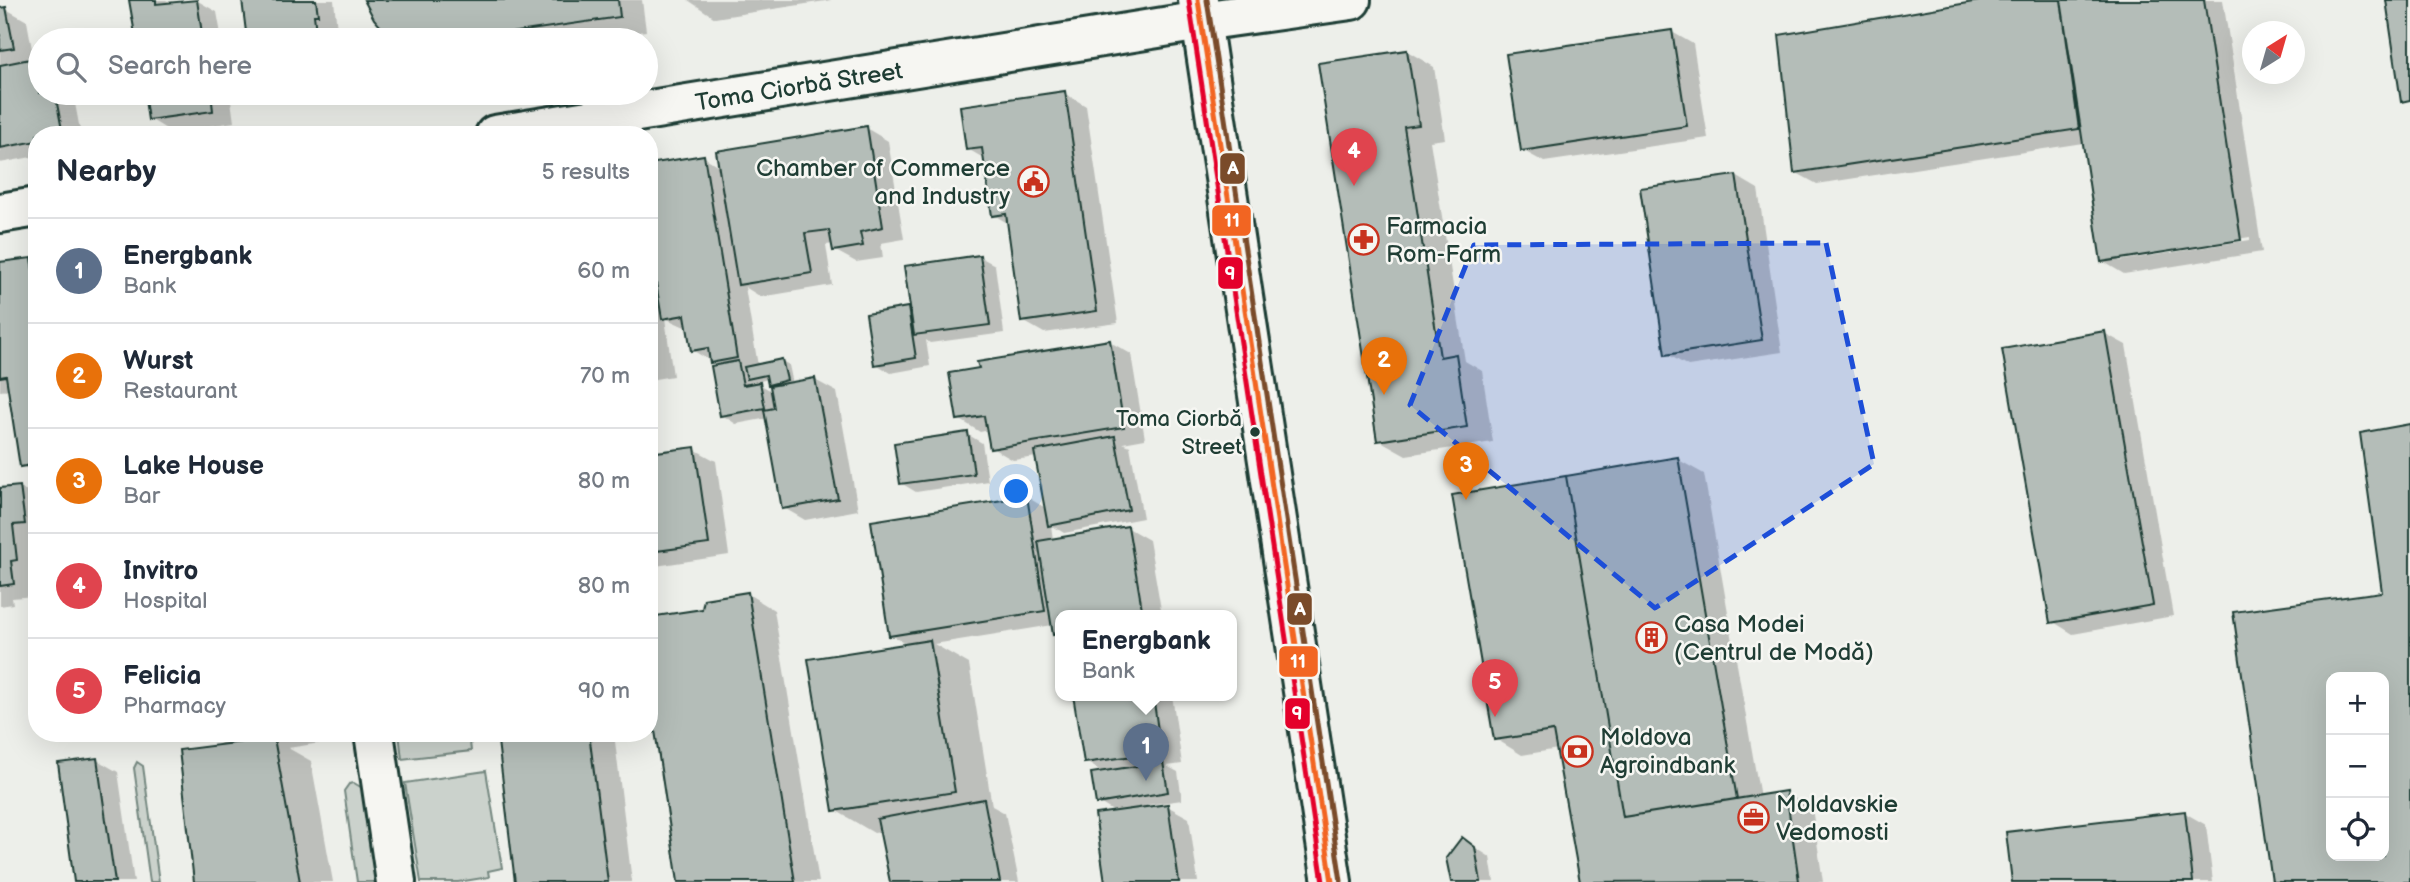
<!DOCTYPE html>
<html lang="en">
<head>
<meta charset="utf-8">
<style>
  :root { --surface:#fff; --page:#f2f2f3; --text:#1f2937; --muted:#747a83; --line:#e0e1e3; --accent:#c8321e }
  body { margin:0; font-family:"Balsamiq Sans",sans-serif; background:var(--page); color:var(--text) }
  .controls { position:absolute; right:21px; bottom:21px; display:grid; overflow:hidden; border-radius:14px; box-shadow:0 7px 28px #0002 }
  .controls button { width:63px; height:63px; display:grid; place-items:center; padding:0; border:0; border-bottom:2px solid var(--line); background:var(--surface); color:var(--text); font:35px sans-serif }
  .compass { position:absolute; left:2242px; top:21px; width:63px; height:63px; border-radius:50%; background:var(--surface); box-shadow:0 7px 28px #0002; rotate:37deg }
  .you { position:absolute; left:1017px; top:492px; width:24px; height:24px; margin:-18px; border:5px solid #fff; border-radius:50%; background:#1a73e8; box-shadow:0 0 0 10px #1a73e833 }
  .badge { display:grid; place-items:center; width:46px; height:46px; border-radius:50%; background:var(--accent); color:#fff; font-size:23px; font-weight:700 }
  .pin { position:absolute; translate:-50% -58px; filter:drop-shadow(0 2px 4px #0008) }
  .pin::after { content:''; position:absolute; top:37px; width:24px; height:21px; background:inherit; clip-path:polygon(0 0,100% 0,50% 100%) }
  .popup { position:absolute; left:1055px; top:610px; width:182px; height:91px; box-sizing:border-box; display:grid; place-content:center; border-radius:14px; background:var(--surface); filter:drop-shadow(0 2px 5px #0005); font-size:23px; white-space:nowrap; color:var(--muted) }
  .popup b { font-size:26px; color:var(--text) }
  .popup::after { content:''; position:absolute; left:50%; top:100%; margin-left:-14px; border:14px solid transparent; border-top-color:var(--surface) }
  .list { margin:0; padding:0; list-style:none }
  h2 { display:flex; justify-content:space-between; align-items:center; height:91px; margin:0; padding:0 28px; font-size:30px }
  h2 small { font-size:23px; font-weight:400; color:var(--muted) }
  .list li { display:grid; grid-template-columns:46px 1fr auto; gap:21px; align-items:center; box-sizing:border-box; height:105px; padding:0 28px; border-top:2px solid var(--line) }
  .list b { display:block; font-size:26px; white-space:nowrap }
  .list p { margin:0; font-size:23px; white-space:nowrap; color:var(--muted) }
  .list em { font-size:23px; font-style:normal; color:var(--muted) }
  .icon { flex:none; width:38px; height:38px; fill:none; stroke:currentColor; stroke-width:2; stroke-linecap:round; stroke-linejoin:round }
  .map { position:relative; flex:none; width:2410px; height:882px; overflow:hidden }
  .search { position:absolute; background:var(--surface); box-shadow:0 7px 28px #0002; left:28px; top:28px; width:630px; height:77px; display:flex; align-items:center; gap:18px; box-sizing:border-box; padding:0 24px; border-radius:38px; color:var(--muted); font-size:26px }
  .panel { position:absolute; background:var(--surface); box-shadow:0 7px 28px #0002; left:28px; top:126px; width:630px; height:616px; border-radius:28px }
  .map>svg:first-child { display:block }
</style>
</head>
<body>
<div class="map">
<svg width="2410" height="882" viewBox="0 0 2410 882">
  <rect width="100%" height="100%" fill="#edefea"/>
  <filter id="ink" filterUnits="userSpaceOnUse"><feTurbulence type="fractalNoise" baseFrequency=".0143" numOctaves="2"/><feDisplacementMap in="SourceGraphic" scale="14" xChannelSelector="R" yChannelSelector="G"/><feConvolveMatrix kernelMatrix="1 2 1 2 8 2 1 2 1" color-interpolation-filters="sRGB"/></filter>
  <g filter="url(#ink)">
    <!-- green -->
    <path fill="#cbd2cc" stroke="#758880" stroke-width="2" d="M399,733H483L484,741L470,742L471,751L402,759Z
      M137,762L143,766L159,882H150L134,768Z
      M486,771L502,868L488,871L489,877L458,882H421L405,783Z
      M354,783L364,789L377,882H357L344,791L349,784Z"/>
    <!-- shadow -->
    <path fill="#0003" fill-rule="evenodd" d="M131,0H166L172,3L196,0L217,12L222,40H137Z
      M244,0H334L338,40H249Z
      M366,0H642L646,31L581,40H402L387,32Z
      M688,0H832L715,18Z
      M2002,0H2223L2262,252L2124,274L2102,261L2083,143L1817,184L1795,172ZM2250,237V240L2119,261V258Z
      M6,9L27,21L34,60L40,59V93H73L81,135H37V156L0,163V10Z
      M1672,32L1693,44L1708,138L1544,162L1522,150Z
      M1407,51L1434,67L1445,139L1430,141L1465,361L1482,371L1493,442L1406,455L1379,440Z
      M146,93H230L234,122L171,132L150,119Z
      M342,93H393L353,99Z
      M1064,93L1086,106L1118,323L1044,333L1023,321L1009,224L994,215L985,159L968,149Z
      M866,128L888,141L904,239L881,243L883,258L856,262L834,250L833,244L826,245L832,285L761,297L745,287L758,366L782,361L789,365L793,384L815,380L837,392L858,510L805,520L784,508L768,418L736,424L722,415L719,366L692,350L689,329L665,318L673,376L649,380V289L660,295L704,157L720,167ZM768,379L776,387L773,392L756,382Z
      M1736,176L1758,189L1782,352L1688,366L1667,354Z
      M980,257L995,265L1004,333L930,343L926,340L930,366L891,373L876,364L907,309L912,312Z
      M37,258V474L22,466L10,390L0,391V264Z
      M2104,333L2126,345L2173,616L2073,634L2052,621Z
      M1110,342L1131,354L1145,439L1123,443L1130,446L1143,518L1064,533L1051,525L1053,540L1128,528L1149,540L1162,615H1060V637L1055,634L1053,625L934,644L969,664L992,806L1005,813L1019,882H891L881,832L874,833L835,810L909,645L891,635L1027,497L1047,509L1037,457L1013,460L992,448L989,430L980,432L959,419Z
      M2410,426V882H2273L2235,614L2384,593ZM2331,677H2384V856H2331Z
      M967,434L982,443L988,481L916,492L901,483Z
      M694,449L716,461L729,555L649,567V455Z
      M1677,459L1704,474L1760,797L1785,793L1812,808L1823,882H1582L1558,749L1522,755L1496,739Z
      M19,487L37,497V536L34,537L37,572H32L35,596L12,598L13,604L0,606V490Z
      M748,594L774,610L819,882H680L704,610Z
      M1075,695H1172L1182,764L1167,766L1178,772L1182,800L1147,805V809L1167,806L1189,818L1198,882H1107L1116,813L1098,802L1104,773L1086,762Z
      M206,733H339L340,740L288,748L311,761L333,882H195L224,746Z
      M498,733H614L632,882H517Z
      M97,760L118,772L134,882H76Z
      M2185,813L2206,825L2213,882H2014Z
      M1462,839L1490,857L1494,882H1453Z"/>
    <!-- building -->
    <path fill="#b4bdb8" stroke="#1f3d34" stroke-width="2" fill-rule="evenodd" d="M129,0H156V4L197,0L203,40H136Z
      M242,0H316L318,15H314L317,40H247Z
      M364,0H618L620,17L462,40H400L386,33L374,19Z
      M1985,0H2061L2079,129L1794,173L1779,35Z
      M2061,0H2204L2241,240L2101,262Z
      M2386,0H2410V100L2401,102Z
      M6,7L14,48L0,50V8Z
      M1672,30L1687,126L1521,151L1506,54Z
      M1407,50L1419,125L1404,127L1440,357L1456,354L1467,427L1377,441L1318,63Z
      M40,57V93H55L63,135H37V141L0,148V65Z
      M1065,91L1097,311L1021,322L1006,214L992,216L982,148L966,150L960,106Z
      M144,93H211L213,111L148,120Z
      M867,126L883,227L860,232L863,246L833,251L829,230L805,233L812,273L738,285L716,151Z
      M704,155L737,358L710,363L708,348L691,351L685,315L662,319L649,241V164Z
      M1736,175L1762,340L1665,355L1640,188Z
      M980,255L990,325L914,335L904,266Z
      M37,257V295L31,258Z
      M31,258L37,295V464L20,467L6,376L0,377V262Z
      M908,307L916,358L874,365L866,314Z
      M2105,331L2153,605L2050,623L2002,349Z
      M1110,340L1124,427L990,449L984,416L957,420L949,373L979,368L977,362Z
      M782,359L787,380L768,385L766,375L747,379L744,367Z
      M738,361L743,385L760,382L765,408L720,416L711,366Z
      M815,378L838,499L782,509L764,410L774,408L770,386Z
      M2410,424V882H2272L2233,612L2382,592L2360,433ZM2331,677H2384V856H2331Z
      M968,432L974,474L900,484L894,443Z
      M1115,436L1129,510L1048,526L1034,451Z
      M695,447L709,544L649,552V453Z
      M1678,457L1737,799L1623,817L1566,476Z
      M1566,476L1623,817L1786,791L1799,881L1580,882L1553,731L1494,740L1452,495Z
      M20,486L25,524L13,525L17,560L11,561L14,584L0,586V488Z
      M1027,496L1045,611L889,636L871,521Z
      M1128,526L1143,615H1060V634L1053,635L1038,541Z
      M748,592L795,882H678L649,691V617L702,609L704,599Z
      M930,640L955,792L833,811L808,659Z
      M1073,695H1153L1161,752L1084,763Z
      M497,733H589L608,882H515Z
      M274,738L300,882H194L179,750Z
      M97,758L115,882H74L58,763Z
      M1163,762L1168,792L1096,804L1091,773Z
      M984,799L1000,882H890L877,819Z
      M1168,804L1179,882H1105L1095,814Z
      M2185,811L2193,882H2012L2006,832Z
      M1462,837L1475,847L1481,882H1451L1446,858Z"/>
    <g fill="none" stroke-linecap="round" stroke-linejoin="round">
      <defs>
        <path id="minor" d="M495,135L1201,21L1351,0
          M0,213L37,207
          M374,733L396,882"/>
        <path id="major" d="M1198,0L1332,882"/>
      </defs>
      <!-- minor casing -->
      <use href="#minor" stroke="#1f3d34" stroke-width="44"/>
      <!-- major casing -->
      <use href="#major" stroke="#1f3d34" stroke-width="44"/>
      <!-- minor -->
      <use href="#minor" stroke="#f6f6f2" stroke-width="38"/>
      <!-- major -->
      <use href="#major" stroke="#f6f6f2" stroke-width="38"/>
      <defs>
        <path id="bus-1" d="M1198,0L1332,882"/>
        <path id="bus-2" d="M1189,1L1323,882"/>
        <path id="bus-3" d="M1207,0L1341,881"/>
      </defs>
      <!-- bus-1 casing -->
      <use href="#bus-1" stroke="#f6f6f2" stroke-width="10"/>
      <!-- bus-2 casing -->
      <use href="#bus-2" stroke="#f6f6f2" stroke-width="10"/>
      <!-- bus-3 casing -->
      <use href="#bus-3" stroke="#f6f6f2" stroke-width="10"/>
      <!-- bus-1 -->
      <use href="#bus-1" stroke="#f26522" stroke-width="5"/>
      <!-- bus-2 -->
      <use href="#bus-2" stroke="#e4002b" stroke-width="5"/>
      <!-- bus-3 -->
      <use href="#bus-3" stroke="#7a4b2a" stroke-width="5"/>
    </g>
  </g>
  <!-- marked area -->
  <path fill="#1d4ed8" fill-opacity="0.2" stroke="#1d4ed8" stroke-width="5" stroke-dasharray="14 9" stroke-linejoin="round" d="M1826,243L1874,464L1655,608L1410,405L1474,245Z"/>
  <!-- icons -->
  <defs>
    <symbol id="civic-ring" viewBox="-11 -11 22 22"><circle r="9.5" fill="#f6f6f2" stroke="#c8321e" stroke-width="1.5"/><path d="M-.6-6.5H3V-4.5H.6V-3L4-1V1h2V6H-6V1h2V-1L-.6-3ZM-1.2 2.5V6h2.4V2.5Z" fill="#c8321e"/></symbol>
    <symbol id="pharmacy-ring" viewBox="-11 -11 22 22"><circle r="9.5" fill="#f6f6f2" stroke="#c8321e" stroke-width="1.5"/><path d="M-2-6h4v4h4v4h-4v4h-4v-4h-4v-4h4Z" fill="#c8321e"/></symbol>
    <symbol id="building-ring" viewBox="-11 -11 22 22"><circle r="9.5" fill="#f6f6f2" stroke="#c8321e" stroke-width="1.5"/><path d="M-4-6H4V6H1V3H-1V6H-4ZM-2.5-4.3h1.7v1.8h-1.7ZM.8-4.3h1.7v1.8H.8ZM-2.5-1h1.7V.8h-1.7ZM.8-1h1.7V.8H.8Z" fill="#c8321e"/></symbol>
    <symbol id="bank-ring" viewBox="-11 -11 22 22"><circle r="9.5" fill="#f6f6f2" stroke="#c8321e" stroke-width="1.5"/><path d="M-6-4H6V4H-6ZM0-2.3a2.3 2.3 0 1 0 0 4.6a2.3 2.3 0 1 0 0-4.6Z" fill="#c8321e"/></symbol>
    <symbol id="office-ring" viewBox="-11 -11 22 22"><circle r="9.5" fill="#f6f6f2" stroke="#c8321e" stroke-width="1.5"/><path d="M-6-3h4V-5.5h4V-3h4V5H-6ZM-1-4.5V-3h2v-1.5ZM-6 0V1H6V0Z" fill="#c8321e"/></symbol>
  </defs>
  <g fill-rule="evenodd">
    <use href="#civic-ring" x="1016" y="164" width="35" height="35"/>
    <use href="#pharmacy-ring" x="1346" y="222" width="35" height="35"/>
    <use href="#building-ring" x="1634" y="620" width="35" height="35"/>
    <use href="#bank-ring" x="1560" y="734" width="35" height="35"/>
    <use href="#office-ring" x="1736" y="800" width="35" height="35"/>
  </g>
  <!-- markers -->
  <circle fill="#1f3d34" stroke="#f6f6f2" stroke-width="2.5" cx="1255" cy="432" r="6"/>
  <g text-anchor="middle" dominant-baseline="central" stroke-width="5" stroke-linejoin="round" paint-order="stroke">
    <!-- bus labels -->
    <g font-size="22" fill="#1f3d34" stroke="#f6f6f2" text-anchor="end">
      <text x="1242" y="419">Toma Ciorbă<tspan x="1242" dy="28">Street</tspan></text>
    </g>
    <!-- street labels -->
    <g font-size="24" fill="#1f3d34" stroke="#f6f6f2">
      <text transform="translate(799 87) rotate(-9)">Toma Ciorbă Street</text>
    </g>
    <!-- poi labels -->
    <g font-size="24" fill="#1f3d34" stroke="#f6f6f2" text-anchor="start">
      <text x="1010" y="168" text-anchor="end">Chamber of Commerce<tspan x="1010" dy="28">and Industry</tspan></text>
      <text x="1386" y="226">Farmacia<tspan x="1386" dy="28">Rom-Farm</tspan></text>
      <text x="1674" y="624">Casa Modei<tspan x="1674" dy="28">(Centrul de Modă)</tspan></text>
      <text x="1600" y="737">Moldova<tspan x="1600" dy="28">Agroindbank</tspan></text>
      <text x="1776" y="804">Moldavskie<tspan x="1776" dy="28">Vedomosti</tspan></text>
    </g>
  </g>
  <g stroke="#f6f6f2" stroke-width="2.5">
    <rect x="1219" y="152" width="27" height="33" rx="7" fill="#7a4b2a"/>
    <rect x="1211" y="204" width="41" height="33" rx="7" fill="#f26522"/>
    <rect x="1217" y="256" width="27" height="34" rx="7" fill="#e4002b"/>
    <rect x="1286" y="592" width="27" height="34" rx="7" fill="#7a4b2a"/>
    <rect x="1278" y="645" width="41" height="33" rx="7" fill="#f26522"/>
    <rect x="1284" y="697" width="27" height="33" rx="7" fill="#e4002b"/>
  </g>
  <g font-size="19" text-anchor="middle" font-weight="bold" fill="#fff">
    <text x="1233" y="175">A</text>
    <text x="1232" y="227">11</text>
    <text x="1230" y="280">9</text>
    <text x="1300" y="616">A</text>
    <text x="1298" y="668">11</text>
    <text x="1297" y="720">9</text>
  </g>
</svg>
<div class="controls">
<button>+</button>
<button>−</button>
<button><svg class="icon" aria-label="locate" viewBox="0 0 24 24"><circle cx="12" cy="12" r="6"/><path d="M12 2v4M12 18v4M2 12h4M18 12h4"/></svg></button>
</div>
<svg class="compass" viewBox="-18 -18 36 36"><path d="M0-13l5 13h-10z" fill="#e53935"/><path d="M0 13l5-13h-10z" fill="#747a83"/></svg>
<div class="you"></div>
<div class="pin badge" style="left:1146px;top:781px;background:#5c6f8a">1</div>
<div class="popup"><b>Energbank</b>Bank</div>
<div class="pin badge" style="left:1384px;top:395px;background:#e8710a">2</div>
<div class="pin badge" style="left:1466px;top:500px;background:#e8710a">3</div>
<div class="pin badge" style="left:1354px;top:186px;background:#e0444e">4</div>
<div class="pin badge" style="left:1495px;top:717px;background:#e0444e">5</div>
<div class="search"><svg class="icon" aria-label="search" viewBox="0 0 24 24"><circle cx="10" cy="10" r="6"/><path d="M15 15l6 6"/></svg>Search here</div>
<section class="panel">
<h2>Nearby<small>5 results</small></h2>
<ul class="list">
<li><span class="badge" style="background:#5c6f8a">1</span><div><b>Energbank</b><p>Bank</p></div><em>60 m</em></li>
<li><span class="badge" style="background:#e8710a">2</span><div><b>Wurst</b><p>Restaurant</p></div><em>70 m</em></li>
<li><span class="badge" style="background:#e8710a">3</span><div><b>Lake House</b><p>Bar</p></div><em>80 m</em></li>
<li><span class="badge" style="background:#e0444e">4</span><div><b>Invitro</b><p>Hospital</p></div><em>80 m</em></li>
<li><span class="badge" style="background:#e0444e">5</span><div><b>Felicia</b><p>Pharmacy</p></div><em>90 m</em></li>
</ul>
</section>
</div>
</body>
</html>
